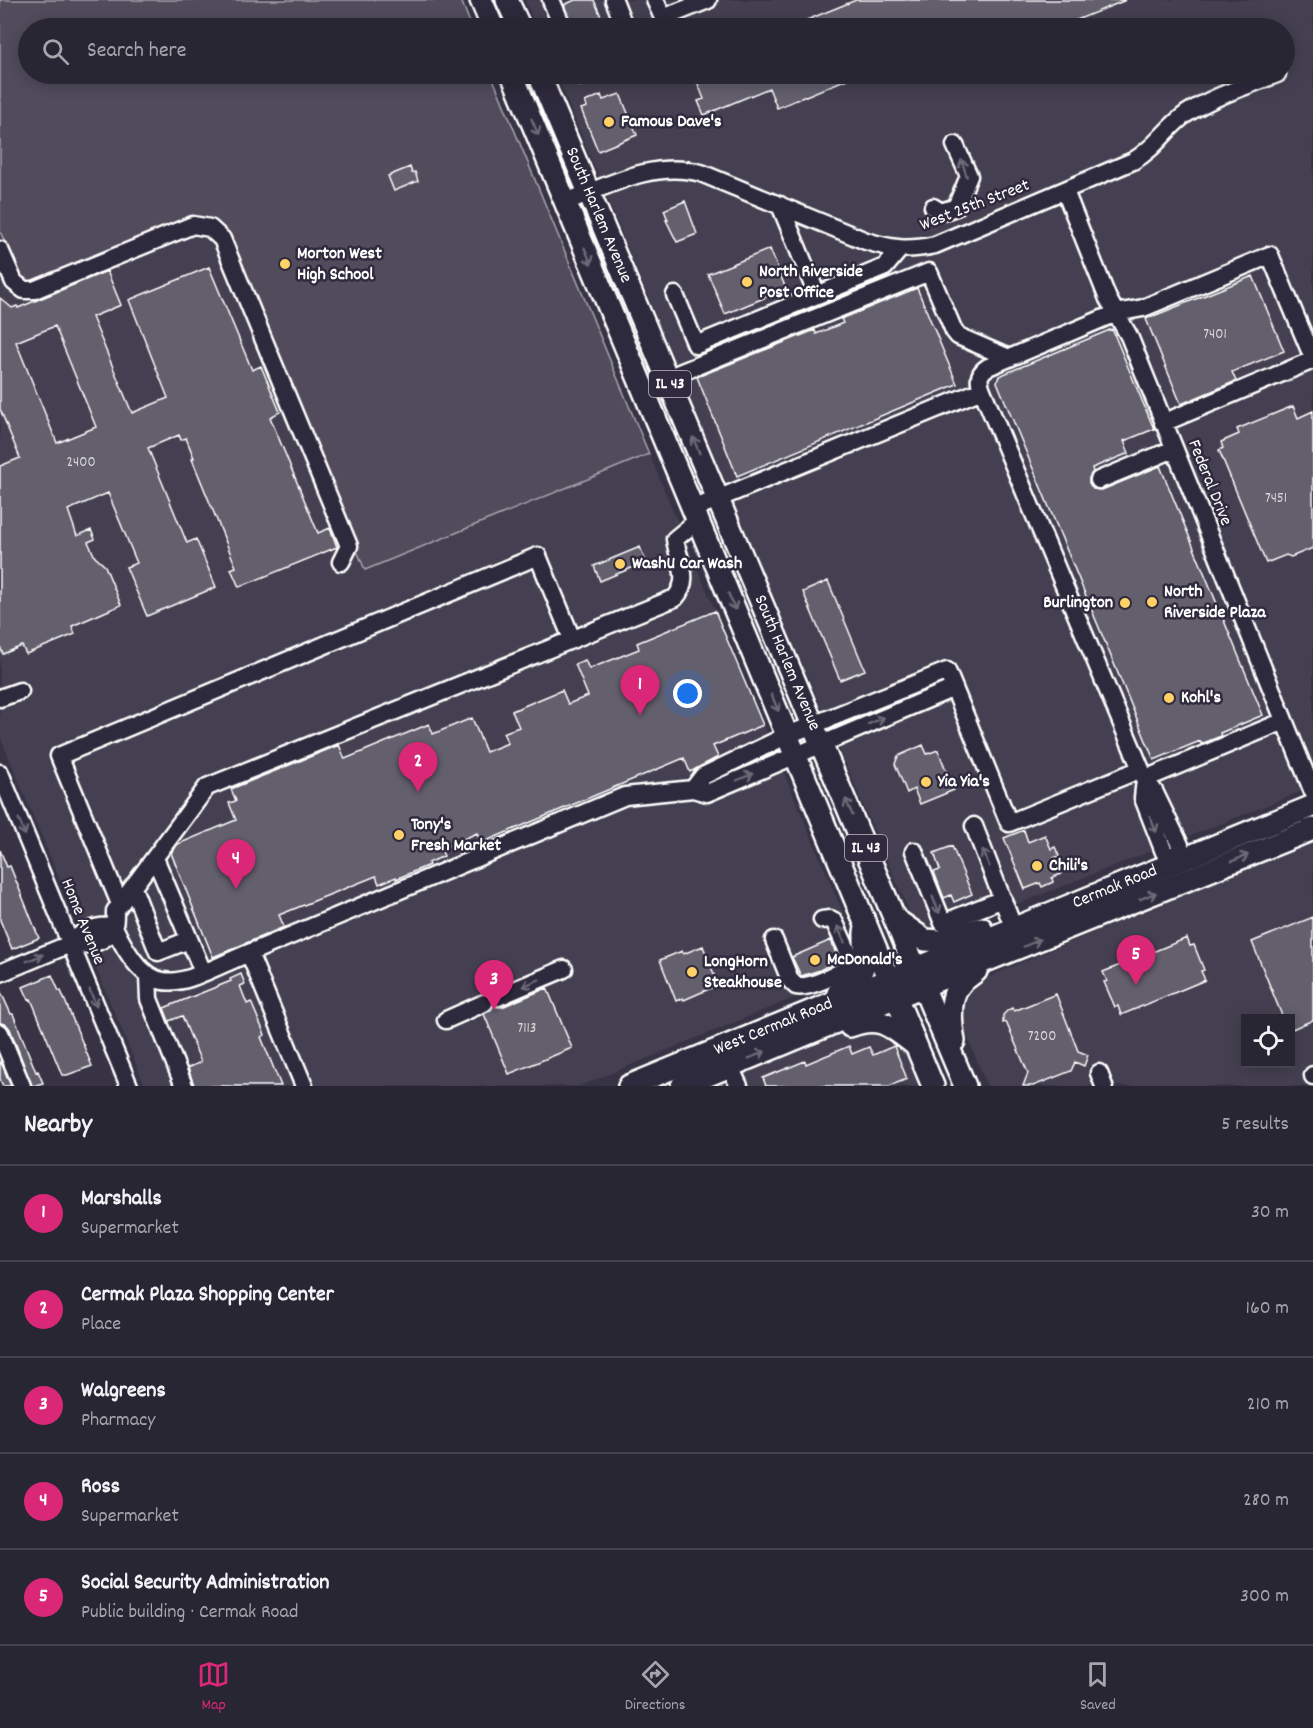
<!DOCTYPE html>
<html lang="en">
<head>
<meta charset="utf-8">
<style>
  :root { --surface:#292634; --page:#312e3c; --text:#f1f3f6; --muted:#a5a5ac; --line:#45434f; --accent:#db2777 }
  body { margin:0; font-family:Dekko,sans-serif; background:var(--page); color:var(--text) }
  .controls { position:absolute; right:18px; bottom:18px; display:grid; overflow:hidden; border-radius:0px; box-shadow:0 3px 15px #0003 }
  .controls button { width:54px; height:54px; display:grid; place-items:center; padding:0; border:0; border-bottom:2px solid var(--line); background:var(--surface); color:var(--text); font:30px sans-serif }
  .you { position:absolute; left:688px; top:694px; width:21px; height:21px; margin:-15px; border:4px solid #fff; border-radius:50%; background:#1a73e8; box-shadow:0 0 0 9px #1a73e833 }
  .badge { display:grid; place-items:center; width:39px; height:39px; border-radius:50%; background:var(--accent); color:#fff; font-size:20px; font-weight:700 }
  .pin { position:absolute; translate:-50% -50px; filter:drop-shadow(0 2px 3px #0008) }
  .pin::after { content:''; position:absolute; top:32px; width:21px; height:18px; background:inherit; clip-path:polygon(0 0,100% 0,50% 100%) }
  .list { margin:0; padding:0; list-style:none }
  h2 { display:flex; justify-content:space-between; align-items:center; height:78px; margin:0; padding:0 24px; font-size:26px }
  h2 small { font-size:20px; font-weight:400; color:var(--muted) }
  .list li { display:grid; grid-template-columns:39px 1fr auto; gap:18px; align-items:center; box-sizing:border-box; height:96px; padding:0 24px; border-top:2px solid var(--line) }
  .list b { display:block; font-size:22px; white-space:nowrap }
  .list p { margin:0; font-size:20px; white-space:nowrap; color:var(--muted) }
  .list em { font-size:20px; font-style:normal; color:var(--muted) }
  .icon { flex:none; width:33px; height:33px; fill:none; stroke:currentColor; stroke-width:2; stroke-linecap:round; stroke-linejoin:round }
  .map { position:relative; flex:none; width:1313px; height:1086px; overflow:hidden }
  .search { position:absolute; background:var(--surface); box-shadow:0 3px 15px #0003; left:18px; right:18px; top:18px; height:66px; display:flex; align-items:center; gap:15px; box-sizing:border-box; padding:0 21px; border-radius:33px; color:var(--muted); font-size:22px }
  .sheet { height:558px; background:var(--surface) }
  nav { display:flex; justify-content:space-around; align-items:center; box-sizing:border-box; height:84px; border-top:2px solid var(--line); background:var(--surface); font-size:16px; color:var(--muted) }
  nav a { display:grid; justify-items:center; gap:3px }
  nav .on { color:var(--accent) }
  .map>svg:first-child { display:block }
</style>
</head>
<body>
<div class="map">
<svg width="1313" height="1086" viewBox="0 0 1313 1086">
  <rect width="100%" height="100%" fill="#373345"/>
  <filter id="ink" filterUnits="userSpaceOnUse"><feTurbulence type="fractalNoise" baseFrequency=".0167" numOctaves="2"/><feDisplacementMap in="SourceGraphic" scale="12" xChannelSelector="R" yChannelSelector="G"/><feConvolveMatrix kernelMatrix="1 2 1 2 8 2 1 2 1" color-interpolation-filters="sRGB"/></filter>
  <g filter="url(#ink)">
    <!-- built -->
    <path fill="#444051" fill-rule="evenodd" d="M0,0H461L472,28H28V74H491L649,454L856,943L849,975L580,1086H145L0,736Z
      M525,0H1313V787L949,931L934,933L919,926L912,918L737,512L556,74H1284V28H537Z
      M1313,840V1075L1308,1077L1312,1086H987L960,1018L963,999L973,985L1002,971ZM1246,1018H1290V1064H1246Z
      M894,1002L931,1086H690Z"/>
    <!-- green -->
    <path fill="#514c5c" stroke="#a8a6ae" stroke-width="1.5" d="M0,0H461L472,28H28V74H491L649,454L365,570L228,238L213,223L38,281L28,283L20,278L0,231Z"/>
    <!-- building -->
    <path fill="#635f6d" stroke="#fff" stroke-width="1.5" fill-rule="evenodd" d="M575,0H594L606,28H573L564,5Z
      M856,0H1126L1057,28H787Z
      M694,74H859L777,108L769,88L704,115L698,101L704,99Z
      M620,94L637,135L598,151L581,109L587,107L585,102L601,95L603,100Z
      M410,167L412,173L415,172L418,181L394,191L388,176Z
      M685,201L697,234L677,242L666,220H668L664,210Z
      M770,249L786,289L725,314L708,274Z
      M209,267L252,370L261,366L280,412L270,417L318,533L330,528L337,547L239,587L231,569L236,567L192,459L194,458L186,438L181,440L179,435L148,448L187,543L196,539L216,587L147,616L126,567L137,563L108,493L68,510L77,536L91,530L95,539L88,542L95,557L105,566L121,605L72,626L75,634L26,654L22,646L3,654L0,646V466L20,458L0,409V298L12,308L17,306L18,308L107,271L121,305L92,317L132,413L168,398L129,300ZM55,326L96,427L57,443L16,342Z
      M1253,276L1284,351L1232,372L1236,381L1181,404L1146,319Z
      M917,288L957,384L737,476L697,377L815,330L816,334L843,323L841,319Z
      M1112,329L1154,429L1124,441L1129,453L1092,468L1093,472L1089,478V483L1093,489L1102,490L1160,466L1263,715L1220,733L1221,736L1201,744L1200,741L1154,760L997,382L999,376Z
      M1293,406L1298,418L1313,411V548L1291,557L1286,555L1266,563L1219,450L1223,448L1221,442L1239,434L1237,429Z
      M640,547L646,562L600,581L594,566Z
      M828,581L865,670L840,680L803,592Z
      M715,611L763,725L713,746L718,757L690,772L684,758L481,843L477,833L441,849L444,856L428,863L429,865L396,879V877L379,884L376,876L279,915L284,927L213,957L171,853L178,844L236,820L229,803L236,801L231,789L339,745L345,759L429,724L433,734L472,718L486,752L508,743L503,733L519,727L512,711L562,690L568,704L588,696L575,664L585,660L589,669L639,649L637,643Z
      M923,745L927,754L938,750L954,790L920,804L914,789L907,793L895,764L898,756Z
      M1024,830L1028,842L1045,835L1051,849L1055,847L1059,856L1054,858L1061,874L1052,878L1053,882L1042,887L1040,883L1025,889L1004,838Z
      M952,846L972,894L954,902L951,895L944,898L934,872L940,870L934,853Z
      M0,850L7,867L10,866L39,938L12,949L0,920Z
      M1313,917V1020L1290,1030V1018H1283L1252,942Z
      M1187,938L1190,946L1194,945L1204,970L1201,971L1205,980L1121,1015L1118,1006L1115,1007L1104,982L1107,981L1103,972Z
      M831,940L838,960L820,970L801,976L792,957Z
      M703,946L718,985L684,1000L683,998L676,1001L660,960L682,951L683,954Z
      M241,974L245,984L240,986L247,1004L251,1002L265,1035L261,1037L281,1086H194L188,1068L201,1062L182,1016L169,1021L164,1008L231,981L230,979Z
      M52,975L59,991H61L92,1066L67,1075H62L31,999L29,1000L23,987Z
      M547,988L572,1048L509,1074L484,1014L494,1006L502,1007Z
      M0,990L11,1014H13L36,1072L38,1071L43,1083L32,1086L10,1029L6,1024L0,1023Z
      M1056,994L1078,1051L1088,1055L1084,1066L1075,1062L1071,1071L1033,1086H1023L1028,1073L1006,1022L1003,1023V1015L1008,1010L1012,1008L1014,1011Z
      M849,1046L852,1054L869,1047L873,1055L894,1046L907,1079L889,1086H766L763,1078L805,1061L806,1064Z
      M0,1060L11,1086H3L0,1079Z"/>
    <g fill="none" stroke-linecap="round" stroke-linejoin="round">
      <defs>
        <path id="minor" d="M551,0L563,28
          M614,0L625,28
          M655,0L663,18L708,0
          M580,74L581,76
          M1065,191L1108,299L1129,336L1313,792
          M566,202C609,185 654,160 701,173L866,241C892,249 908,251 935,245L1133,161C1156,148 1166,128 1186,114C1213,96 1247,86 1277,74
          M780,205L817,295
          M933,207L941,212L956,207L969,176L955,145
          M0,250L14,282L24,290H34L193,225L210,228L222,239L349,546L341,562
          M675,295L696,345L885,267L900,249
          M667,378L929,272L954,331L958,336L1009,358
          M1163,423L1313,360
          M1099,480L1174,449
          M693,509L982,390
          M0,698L20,691
          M0,773L129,1086
          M1145,779L1143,798L1164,852L1178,861L1180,845L1154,791L1145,779L982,390C978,380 978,373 988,367L1116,313L1143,308L1270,255L1313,358
          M1145,779L1284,721
          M693,789L703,776L788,735L947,671L1009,823L1141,769
          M974,826L1014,929
          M914,851L943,923L1003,899
          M155,858L203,972
          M133,888L158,952L189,940
          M120,904L59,756L538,556L572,639
          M114,927C153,1010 181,981 249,953
          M774,940L790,980L796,986C808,989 842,974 849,964V954L834,921L830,919L822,920
          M70,944C85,947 108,943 114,926C115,922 115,916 115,911L207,787L675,598C692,579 678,561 675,539L698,520
          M0,973L70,944C82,931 97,925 114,927
          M148,976L149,999L184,1086
          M498,997L564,969
          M446,1020L484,1003
          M0,1033L22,1086
          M730,1067L739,1086
          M1099,1073L1104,1086
          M1313,1075V1076
          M304,1086L249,953L625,796L693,789L707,793L954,688"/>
        <g id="major">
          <path d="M481,0L493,28"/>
          <path d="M507,0L520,28"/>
          <path d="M512,74L933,1086"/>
          <path id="s1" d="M539,74L965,1086"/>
          <path d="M898,921L925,940L942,941L981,928"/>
          <path d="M838,993C869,972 865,967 865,932"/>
          <path d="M850,1026C880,1014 892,1027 915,1045"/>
          <path d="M954,1041C951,1024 948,997 961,983C965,979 971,975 976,971"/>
          <path id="s2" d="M629,1086L1313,806"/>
          <path d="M682,1086L896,997L1313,829"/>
        </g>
      </defs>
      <!-- minor casing -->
      <use href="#minor" stroke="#fff" stroke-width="21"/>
      <!-- major casing -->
      <use href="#major" stroke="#fff" stroke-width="26"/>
      <!-- minor -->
      <use href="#minor" stroke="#2f2a3d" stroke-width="16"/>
      <!-- major -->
      <use href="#major" stroke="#2f2a3d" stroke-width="21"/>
    </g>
    <!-- one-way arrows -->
    <defs><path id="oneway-shaft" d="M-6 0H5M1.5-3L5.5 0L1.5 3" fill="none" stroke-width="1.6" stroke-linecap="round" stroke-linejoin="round" transform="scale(1.5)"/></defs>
    <g stroke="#6d6a77">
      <use href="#oneway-shaft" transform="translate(535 127) rotate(67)"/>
      <use href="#oneway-shaft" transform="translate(964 168) rotate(-108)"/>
      <use href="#oneway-shaft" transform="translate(588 256) rotate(67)"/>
      <use href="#oneway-shaft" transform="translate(696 445) rotate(-113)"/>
      <use href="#oneway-shaft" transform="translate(732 602) rotate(67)"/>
      <use href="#oneway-shaft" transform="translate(775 703) rotate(67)"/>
      <use href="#oneway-shaft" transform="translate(876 721) rotate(-22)"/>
      <use href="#oneway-shaft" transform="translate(745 777) rotate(-23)"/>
      <use href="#oneway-shaft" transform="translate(849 807) rotate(-113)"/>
      <use href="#oneway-shaft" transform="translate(1153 824) rotate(68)"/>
      <use href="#oneway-shaft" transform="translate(22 827) rotate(68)"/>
      <use href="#oneway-shaft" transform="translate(986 858) rotate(-112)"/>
      <use href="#oneway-shaft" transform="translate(1240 858) rotate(-22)"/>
      <use href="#oneway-shaft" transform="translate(1148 896) rotate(-22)"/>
      <use href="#oneway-shaft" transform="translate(936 905) rotate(67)"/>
      <use href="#oneway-shaft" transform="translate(841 934) rotate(-113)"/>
      <use href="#oneway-shaft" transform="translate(1032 943) rotate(-23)"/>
      <use href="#oneway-shaft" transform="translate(35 958) rotate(-22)"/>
      <use href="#oneway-shaft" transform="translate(531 983) rotate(157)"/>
      <use href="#oneway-shaft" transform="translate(93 998) rotate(68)"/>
      <use href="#oneway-shaft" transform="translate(757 1055) rotate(-23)"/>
    </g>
  </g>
  <!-- markers -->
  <g fill="#ffd166" stroke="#2f2a3d" stroke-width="2">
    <circle cx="609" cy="122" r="6"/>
    <circle cx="285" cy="264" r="6"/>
    <circle cx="747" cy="282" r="6"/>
    <circle cx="620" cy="564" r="6"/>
    <circle cx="1152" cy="602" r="6"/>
    <circle cx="1125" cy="603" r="6"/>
    <circle cx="1169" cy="698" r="6"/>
    <circle cx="926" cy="782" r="6"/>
    <circle cx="399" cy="835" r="6"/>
    <circle cx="1037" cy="866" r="6"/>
    <circle cx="815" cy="960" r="6"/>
    <circle cx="692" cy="972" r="6"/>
  </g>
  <g text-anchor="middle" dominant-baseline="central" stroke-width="5" stroke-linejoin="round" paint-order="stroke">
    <!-- number labels -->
    <g font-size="15" fill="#d8d7da">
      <text x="1215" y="335">7401</text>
      <text x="81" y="463">2400</text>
      <text x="1276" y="499">7451</text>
      <text x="527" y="1029">7113</text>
      <text x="1042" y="1037">7200</text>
    </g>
    <!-- shield labels -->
    <g fill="#2f2a3d" stroke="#c1bfc5" stroke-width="1.5">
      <rect x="649" y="371" width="42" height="26" rx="4.5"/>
      <rect x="845" y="835" width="42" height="26" rx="4.5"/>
    </g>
    <g font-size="16" font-weight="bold" fill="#fff">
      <text x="670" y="384">IL 43</text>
      <text x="866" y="848">IL 43</text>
    </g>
    <!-- poi labels -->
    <g font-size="18" font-weight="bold" fill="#fff" stroke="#2f2a3d" text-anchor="start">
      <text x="621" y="122">Famous Dave's</text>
      <text x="297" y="254">Morton West<tspan x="297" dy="21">High School</tspan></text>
      <text x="759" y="272">North Riverside<tspan x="759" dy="21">Post Office</tspan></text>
      <text x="632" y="564">WashU Car Wash</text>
      <text x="1164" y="592">North<tspan x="1164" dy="21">Riverside Plaza</tspan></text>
      <text x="1113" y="603" text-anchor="end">Burlington</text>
      <text x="1181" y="698">Kohl's</text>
      <text x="938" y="782">Yia Yia's</text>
      <text x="411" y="825">Tony's<tspan x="411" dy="21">Fresh Market</tspan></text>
      <text x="1049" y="866">Chili's</text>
      <text x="827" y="960">McDonald's</text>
      <text x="704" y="962">LongHorn<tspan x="704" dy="21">Steakhouse</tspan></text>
    </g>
    <!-- street labels -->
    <g font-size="18" fill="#fff" stroke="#2f2a3d">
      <text transform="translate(975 206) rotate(-21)">West 25th Street</text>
      <text stroke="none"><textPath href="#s1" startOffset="153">South Harlem Avenue</textPath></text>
      <text transform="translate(1209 483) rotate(68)">Federal Drive</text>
      <text stroke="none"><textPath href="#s1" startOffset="639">South Harlem Avenue</textPath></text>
      <text stroke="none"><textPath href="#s2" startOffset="525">Cermak Road</textPath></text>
      <text transform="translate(82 922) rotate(68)">Home Avenue</text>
      <text stroke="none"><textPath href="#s2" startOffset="156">West Cermak Road</textPath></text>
    </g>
  </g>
</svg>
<div class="controls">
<button><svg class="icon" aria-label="locate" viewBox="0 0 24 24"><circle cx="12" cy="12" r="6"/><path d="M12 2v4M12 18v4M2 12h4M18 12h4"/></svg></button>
</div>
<div class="you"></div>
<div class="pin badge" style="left:640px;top:715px">1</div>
<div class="pin badge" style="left:418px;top:792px">2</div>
<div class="pin badge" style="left:494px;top:1010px">3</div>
<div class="pin badge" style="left:236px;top:889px">4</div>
<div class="pin badge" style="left:1136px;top:985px">5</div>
<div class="search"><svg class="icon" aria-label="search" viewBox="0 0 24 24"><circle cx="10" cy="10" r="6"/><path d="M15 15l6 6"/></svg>Search here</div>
</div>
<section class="sheet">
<h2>Nearby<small>5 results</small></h2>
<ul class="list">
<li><span class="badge">1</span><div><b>Marshalls</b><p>Supermarket</p></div><em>30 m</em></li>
<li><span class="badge">2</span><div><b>Cermak Plaza Shopping Center</b><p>Place</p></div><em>160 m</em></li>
<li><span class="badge">3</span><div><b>Walgreens</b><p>Pharmacy</p></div><em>210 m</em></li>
<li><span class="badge">4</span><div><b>Ross</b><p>Supermarket</p></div><em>280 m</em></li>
<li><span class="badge">5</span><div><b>Social Security Administration</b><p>Public building · Cermak Road</p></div><em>300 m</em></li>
</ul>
</section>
<nav>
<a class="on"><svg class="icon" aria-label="map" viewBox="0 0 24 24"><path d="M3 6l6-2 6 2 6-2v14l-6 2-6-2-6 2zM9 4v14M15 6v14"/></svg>Map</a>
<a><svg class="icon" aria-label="directions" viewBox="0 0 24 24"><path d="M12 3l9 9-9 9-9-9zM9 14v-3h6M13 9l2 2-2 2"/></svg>Directions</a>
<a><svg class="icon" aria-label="saved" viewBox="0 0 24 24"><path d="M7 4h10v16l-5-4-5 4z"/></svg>Saved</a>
</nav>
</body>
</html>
